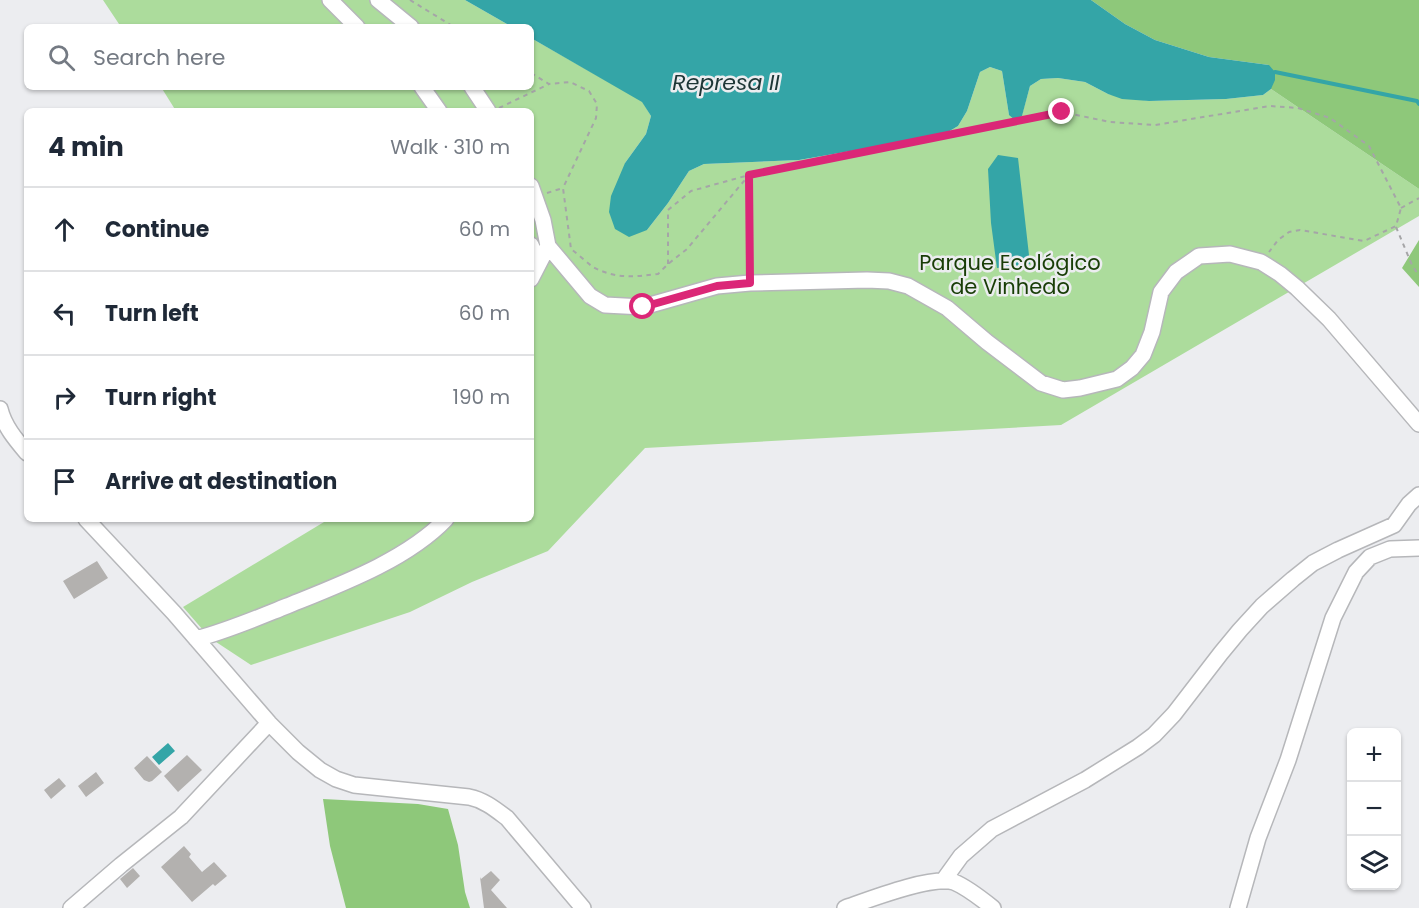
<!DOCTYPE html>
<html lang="en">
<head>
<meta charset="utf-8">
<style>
  :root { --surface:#fff; --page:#f6f6f7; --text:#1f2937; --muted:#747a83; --line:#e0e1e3 }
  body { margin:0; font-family:Poppins,sans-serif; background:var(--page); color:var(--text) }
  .controls { position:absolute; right:18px; bottom:18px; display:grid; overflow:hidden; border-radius:9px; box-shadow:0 2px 4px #0004 }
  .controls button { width:54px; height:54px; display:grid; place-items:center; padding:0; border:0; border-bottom:2px solid var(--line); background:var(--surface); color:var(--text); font:30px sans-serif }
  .stop { position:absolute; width:18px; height:18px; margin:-14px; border:4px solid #db2777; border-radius:50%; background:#fff }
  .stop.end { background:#db2777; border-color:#fff; box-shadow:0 2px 6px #0008 }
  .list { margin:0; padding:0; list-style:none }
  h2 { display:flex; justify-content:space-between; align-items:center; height:78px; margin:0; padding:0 24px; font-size:26px }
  h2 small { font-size:20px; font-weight:400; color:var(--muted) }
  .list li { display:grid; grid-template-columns:39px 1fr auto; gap:18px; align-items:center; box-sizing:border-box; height:84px; padding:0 24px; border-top:2px solid var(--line) }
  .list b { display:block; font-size:22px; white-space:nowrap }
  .list em { font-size:20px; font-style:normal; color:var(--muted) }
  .icon { flex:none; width:33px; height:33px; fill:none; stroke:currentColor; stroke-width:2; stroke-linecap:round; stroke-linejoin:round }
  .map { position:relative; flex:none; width:1419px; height:908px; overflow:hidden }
  .search { position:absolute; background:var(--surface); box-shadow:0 2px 4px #0004; left:24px; top:24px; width:510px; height:66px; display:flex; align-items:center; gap:15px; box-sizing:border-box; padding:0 21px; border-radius:9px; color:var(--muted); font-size:22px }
  .panel { position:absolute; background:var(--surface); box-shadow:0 2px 4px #0004; left:24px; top:108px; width:510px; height:414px; border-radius:9px }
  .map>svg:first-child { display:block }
</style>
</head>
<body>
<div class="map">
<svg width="1419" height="908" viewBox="0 0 1419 908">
  <rect width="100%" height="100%" fill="#ecedf0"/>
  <!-- green -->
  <path fill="#acdc9c" d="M103,0H465L512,27H121Z
    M531,38L642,101L651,116L646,134L625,163L647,230L668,203L689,171L704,164L799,160L943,135L958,126L967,111L980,72L990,67L1002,71L1009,115H1022L1030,86L1041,79L1058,78L1085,82L1108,94L1149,101L1226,99L1263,95L1271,89L1419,189V216L1061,425L645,448L548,551L472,582L410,612L251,665L210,638L183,607L329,519H531V111H176L161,87H531Z"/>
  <!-- forest -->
  <path fill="#8ec87a" d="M1091,0H1419V189L1271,89L1269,65L1209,57L1155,40L1125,24Z
    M1419,240V287L1402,268Z
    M323,799L418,804L448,809L458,845L465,892L470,908H346L330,846Z"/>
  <!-- water -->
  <path fill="#34a5a7" d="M465,0H1091L1125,24L1155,40L1209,57L1269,65L1275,72V80L1271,89L1263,95L1226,99L1149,101L1122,99L1108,94L1085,82L1058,78L1041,79L1030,86L1022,116L1015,120L1009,115L1002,71L990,67L980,72L967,111L958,126L943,135L799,160L704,164L689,171L668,203L647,230L629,237L615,229L609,212L611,196L625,163L646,134L651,116L642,102L531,38V27H512Z
    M998,155L1018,158L1030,264L997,268L991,223L988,169Z
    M168,743L175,751L159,765L152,757Z"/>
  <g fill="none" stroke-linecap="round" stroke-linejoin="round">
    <!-- stream -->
    <path stroke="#34a5a7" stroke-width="4" d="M1275,72L1417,101L1419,104"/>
  </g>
  <!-- building -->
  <path fill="#b3b1af" d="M97,561L108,578L74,599L63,581Z
    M187,755L202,770L178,792L164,776Z
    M147,756L162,772L152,781L149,782L144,780L134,768Z
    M96,772L104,783L86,797L78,786Z
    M59,778L66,786L51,799L44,790Z
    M184,846L191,854L189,857L202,872L214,862L227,876L215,886L213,884L192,902L161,867Z
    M133,868L140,876L127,888L120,879Z
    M491,871L500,880L491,890L507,908H484L480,877L481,879Z"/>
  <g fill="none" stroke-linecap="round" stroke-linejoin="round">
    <defs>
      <path id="minor" d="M330,0L357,27
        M378,0L411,27
        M422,87L439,111
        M472,87L488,111
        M531,186L543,220L548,246L590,296L605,305L643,307L717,286L750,283L867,280L889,281L908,286L947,308L987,342L1041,383L1063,390L1080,388L1117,379L1132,368L1143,355L1152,332L1161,292L1176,272L1199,256L1230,254L1261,262L1280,274L1297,288L1329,319L1419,424
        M531,245L535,254L537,266
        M531,279L548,246
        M0,409C4,426 16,440 27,453
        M86,519L174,613L269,723L298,752L320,770L336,779L354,785L469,797C484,800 495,809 507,818L583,908
        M196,639C227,631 257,618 287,606C339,585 407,560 446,519
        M943,881L961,856L992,829L1085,780L1138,747L1154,735L1174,714L1221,653L1240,630L1262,606L1293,579L1313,563L1338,550L1394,525L1409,504L1419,495
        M71,908L121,865L181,817L269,723
        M845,908C868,900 932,875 954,882C966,887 983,900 993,908
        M1238,908L1258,838L1288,760L1333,618L1356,572L1370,557L1390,549L1419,548"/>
    </defs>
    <!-- minor casing -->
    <use href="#minor" stroke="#b6b7ba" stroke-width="18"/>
    <!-- path -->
    <path stroke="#a5a5a7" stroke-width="2" stroke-dasharray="4.5 4.5" stroke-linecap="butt" d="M410,0L454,27
      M531,73L549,84L570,82L589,91L597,104L596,118L563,188L571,249C578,254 586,262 593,267C615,279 634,277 658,274L668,264L687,249L749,175
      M499,108L549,84
      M749,175L750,272
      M547,193L563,188
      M1401,208L1419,198
      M1396,227L1412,265L1419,276
      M668,264V210L691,191L749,175L1062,112L1110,122L1155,125L1270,106L1298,108L1330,118L1369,146L1401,208L1396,226L1364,241L1300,230L1289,232L1278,240L1269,252"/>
    <!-- minor -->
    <use href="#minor" stroke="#fff" stroke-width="15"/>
  </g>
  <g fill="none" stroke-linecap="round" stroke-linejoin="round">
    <!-- route -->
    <path stroke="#db2777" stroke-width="8" d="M643,307L717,286L750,283L749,175L1062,112"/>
  </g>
  <g text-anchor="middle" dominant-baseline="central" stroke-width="5" stroke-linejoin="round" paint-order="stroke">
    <!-- park labels -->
    <g font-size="21" fill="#183d06" stroke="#ecedf0">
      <text x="1010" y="262">Parque Ecológico<tspan x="1010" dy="24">de Vinhedo</tspan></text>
    </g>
    <!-- water labels -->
    <g font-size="22" font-style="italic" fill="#1d3636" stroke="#ecedf0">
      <text x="726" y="82">Represa II</text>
    </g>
  </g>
</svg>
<div class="controls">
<button>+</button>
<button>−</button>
<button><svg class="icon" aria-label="layers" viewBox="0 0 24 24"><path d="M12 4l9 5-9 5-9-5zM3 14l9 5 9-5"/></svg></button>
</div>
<div class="stop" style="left:643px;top:307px"></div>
<div class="stop end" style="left:1062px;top:112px"></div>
<div class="search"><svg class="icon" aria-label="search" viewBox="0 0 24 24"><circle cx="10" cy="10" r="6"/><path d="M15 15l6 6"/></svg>Search here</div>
<section class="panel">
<h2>4 min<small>Walk · 310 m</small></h2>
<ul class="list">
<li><svg class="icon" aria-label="ahead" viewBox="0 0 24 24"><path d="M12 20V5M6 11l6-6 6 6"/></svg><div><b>Continue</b></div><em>60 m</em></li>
<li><svg class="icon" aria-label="left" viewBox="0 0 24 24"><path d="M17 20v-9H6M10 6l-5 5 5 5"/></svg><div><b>Turn left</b></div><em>60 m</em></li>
<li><svg class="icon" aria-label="right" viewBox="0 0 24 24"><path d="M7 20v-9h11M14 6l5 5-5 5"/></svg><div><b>Turn right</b></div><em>190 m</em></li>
<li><svg class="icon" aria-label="arrive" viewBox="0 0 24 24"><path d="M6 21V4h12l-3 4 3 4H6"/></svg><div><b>Arrive at destination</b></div></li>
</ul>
</section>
</div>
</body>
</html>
